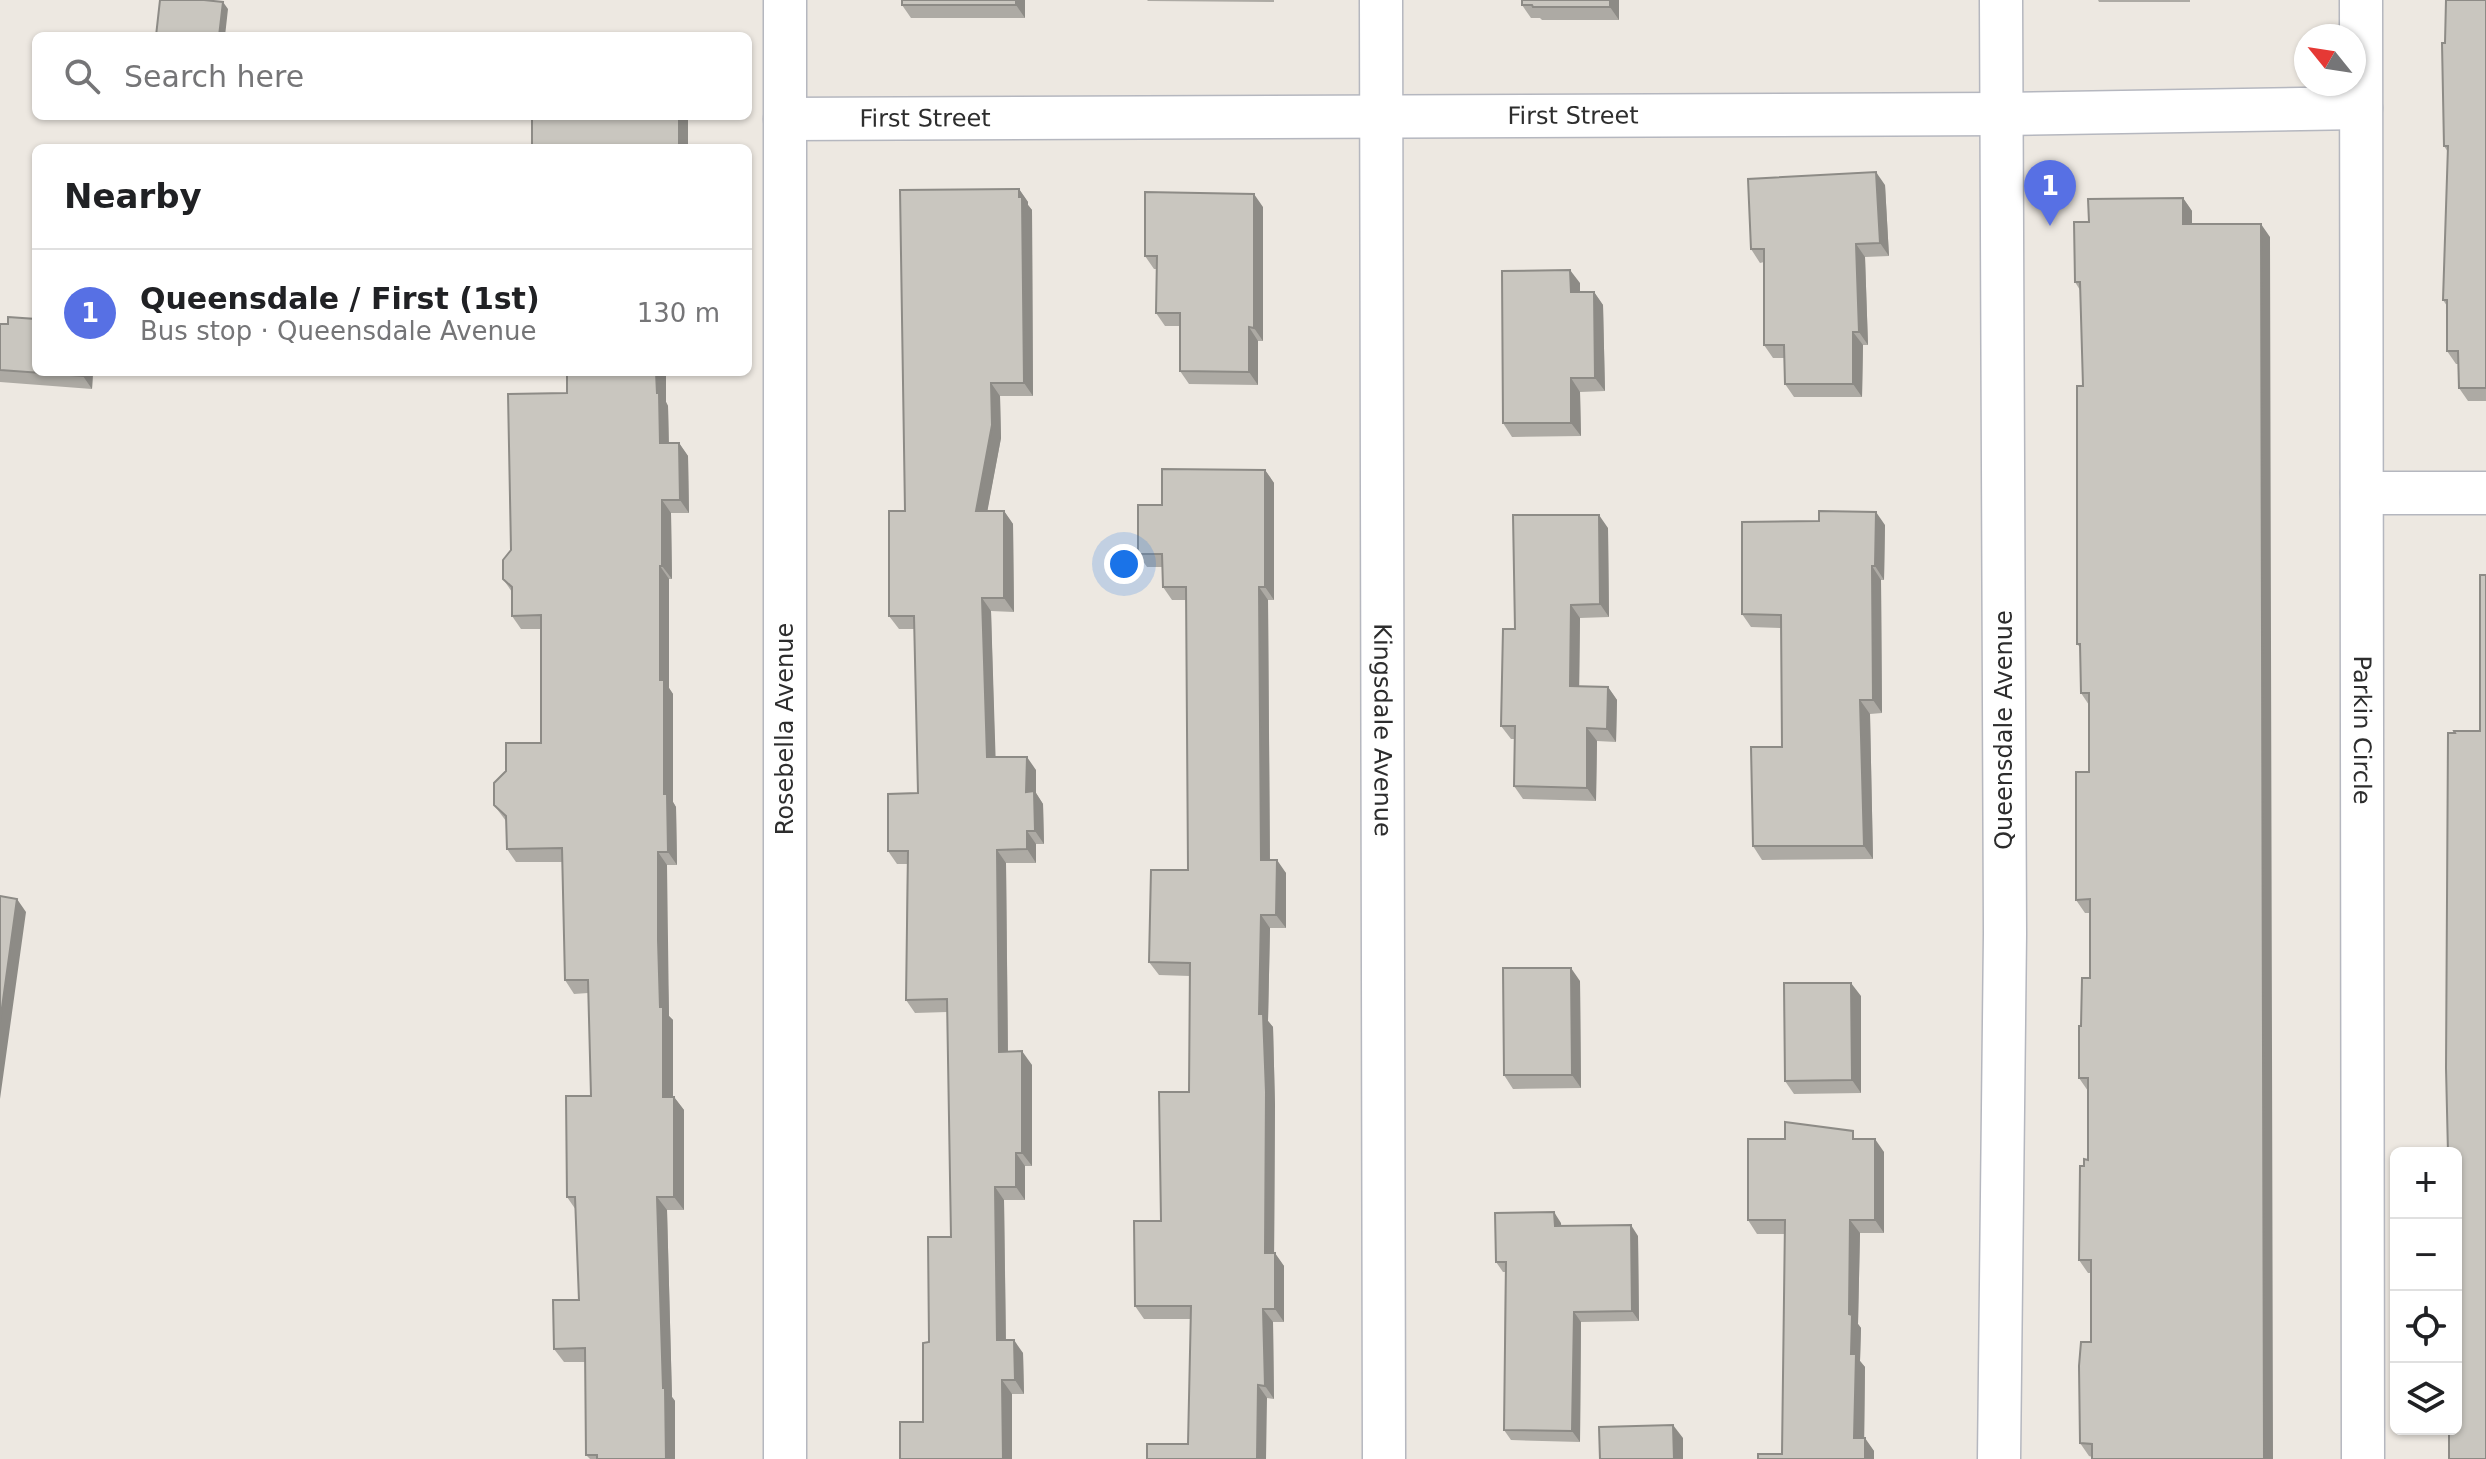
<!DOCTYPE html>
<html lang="en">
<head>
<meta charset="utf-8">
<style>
  :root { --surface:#fff; --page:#f6f6f6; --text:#202124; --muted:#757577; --line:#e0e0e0; --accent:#5770e4 }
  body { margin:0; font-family:"DejaVu Sans",sans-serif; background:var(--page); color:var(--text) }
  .controls { position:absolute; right:24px; bottom:24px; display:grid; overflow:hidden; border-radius:12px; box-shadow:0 2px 6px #0004 }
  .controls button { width:72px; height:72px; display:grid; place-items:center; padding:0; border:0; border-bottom:2px solid var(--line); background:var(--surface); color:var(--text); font:40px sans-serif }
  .compass { position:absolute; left:2294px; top:24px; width:72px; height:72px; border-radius:50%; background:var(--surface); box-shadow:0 2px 6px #0004; rotate:300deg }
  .you { position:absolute; left:1124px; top:564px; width:28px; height:28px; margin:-20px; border:6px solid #fff; border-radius:50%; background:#1a73e8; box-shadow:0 0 0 12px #1a73e833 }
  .badge { display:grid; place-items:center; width:52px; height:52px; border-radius:50%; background:var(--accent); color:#fff; font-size:26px; font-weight:700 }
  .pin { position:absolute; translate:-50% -66px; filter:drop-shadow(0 2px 4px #0008) }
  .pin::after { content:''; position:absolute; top:42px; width:28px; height:24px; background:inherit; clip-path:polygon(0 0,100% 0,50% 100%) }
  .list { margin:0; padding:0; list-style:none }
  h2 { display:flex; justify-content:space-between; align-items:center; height:104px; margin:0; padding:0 32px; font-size:34px }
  h2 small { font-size:26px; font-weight:400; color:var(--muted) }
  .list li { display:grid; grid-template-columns:52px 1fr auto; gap:24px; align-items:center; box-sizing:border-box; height:128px; padding:0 32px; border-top:2px solid var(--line) }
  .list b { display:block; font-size:30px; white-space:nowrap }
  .list p { margin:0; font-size:26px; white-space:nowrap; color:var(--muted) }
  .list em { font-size:26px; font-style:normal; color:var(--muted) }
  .icon { flex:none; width:44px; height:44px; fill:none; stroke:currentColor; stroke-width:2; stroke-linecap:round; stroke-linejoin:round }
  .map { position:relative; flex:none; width:2486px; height:1459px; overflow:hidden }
  .search { position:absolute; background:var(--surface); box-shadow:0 2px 6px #0004; left:32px; top:32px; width:720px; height:88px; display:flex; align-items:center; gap:20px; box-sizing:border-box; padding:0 28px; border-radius:12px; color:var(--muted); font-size:30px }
  .panel { position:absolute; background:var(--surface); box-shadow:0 2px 6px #0004; left:32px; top:144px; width:720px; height:232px; border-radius:12px }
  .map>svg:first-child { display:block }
</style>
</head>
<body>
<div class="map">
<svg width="2486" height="1459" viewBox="0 0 2486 1459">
  <rect width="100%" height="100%" fill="#ede8e1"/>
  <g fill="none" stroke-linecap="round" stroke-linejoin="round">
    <defs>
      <g id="minor">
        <path id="s1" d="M1381,0L1384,1459"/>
        <path id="s2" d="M2361,0L2363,1459"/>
        <path id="s3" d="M785,119L2002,114L2361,108"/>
        <path d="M2362,493H2486"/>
        <path d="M785,1459V0"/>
        <path d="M1999,1459L2005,934L2001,0"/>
      </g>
    </defs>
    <!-- minor casing -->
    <use href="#minor" stroke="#b5b7bf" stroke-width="45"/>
    <!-- minor -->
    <use href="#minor" stroke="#fff" stroke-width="42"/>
  </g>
  <!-- wall -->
  <path fill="#adaaa4" d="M1025,0V18H911L902,5Z
    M1147,0H1274V2L1148,1Z
    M1522,0H1619V20H1542L1540,18H1531L1522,5Z
    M2098,0H2190V2H2099Z
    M2486,0V401H2468L2459,388L2458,364H2456L2447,351V306L2443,300L2448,152L2444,146L2445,43Z
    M1885,185L1889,256L1865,257L1868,345H1863L1862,397H1794L1785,384L1784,358H1773L1764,345V262L1760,263L1751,249Z
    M1019,189L1028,202V205L1032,210L1033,396H1000L1001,438L987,511H1004L1013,524L1014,612L991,611L995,757L1036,770V793L1043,804L1044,844H1036V863H1006L1008,1051L1032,1065V1166H1025V1200H1004L1006,1340L1023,1353L1024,1394H1012L923,1422L929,1342L951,1237L947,1012L915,1013L906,1000L907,864H897L888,851L918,793L914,629H899L889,616L905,511Z
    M2183,198L2192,211V224L2270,237L2092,1457L2089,1456L2080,1443L2091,1342V1273H2088L2079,1260L2084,1166L2088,1160V1091L2079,1078L2081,1026L2090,978V913H2085L2076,900L2089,772V705L2081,693L2080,647L2077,644L2083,386L2080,290L2075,282L2089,222Z
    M1263,207V341H1258V385L1189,384L1180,371V326H1165L1156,313L1157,269H1154L1145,256Z
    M1580,283V292H1594L1603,305L1605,391L1580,392L1581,436L1512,437L1503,423Z
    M0,324L93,372L92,389L0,382V385Z
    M567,372H666V402L668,406L669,443H679L688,456L689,513H671L672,579H669V688L673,694V802L676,807L677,865H667V953L669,1016L673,1020V1097H674L684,1110V1210H667L672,1397L675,1401V1459H590L586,1455V1362H564L554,1349L579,1300L576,1210L567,1197L591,1096L588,993L574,994L565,980L562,862H516L507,849L506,821L494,805L541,743V629H521L512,616V592L503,579L511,550L567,393Z
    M1265,470L1274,483V600H1268L1270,860L1286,873V928H1270L1268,1021L1273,1027L1275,1105L1274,1253L1284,1266V1322H1273L1274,1399L1267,1398L1188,1444L1191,1319H1144L1135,1306L1161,1221L1189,1092L1190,976L1159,975L1149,962L1188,870L1186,600H1172L1163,587V567H1147L1138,554L1162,505Z
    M1885,525L1884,580H1881L1882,713L1870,714L1873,859L1762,860L1753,846L1782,747L1781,628L1751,627L1742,614Z
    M1608,528L1609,617L1580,618L1579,686L1608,687L1617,700L1616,742L1597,741L1596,801L1523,799L1514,786L1515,739H1511L1501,726L1515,629Z
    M1580,981L1581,1088L1513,1089L1504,1075Z
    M1861,996V1093L1794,1094L1785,1081Z
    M1859,1139L1884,1152V1233H1860L1858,1324L1861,1328L1860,1361L1865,1367L1864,1438L1874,1451L1782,1454L1785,1234H1757L1748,1220Z
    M1561,1223V1226L1638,1236L1639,1321L1581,1322L1580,1442L1511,1440L1504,1430L1505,1272H1503L1496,1262Z"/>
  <!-- shaded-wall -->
  <path fill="#8d8b86" d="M1016,0H1025V18L1016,5Z
    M1610,0H1619V20L1610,7Z
    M223,2L228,9L225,36H219Z
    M679,116H688V148H679Z
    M1876,172L1885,185L1889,256L1880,243Z
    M1019,189L1028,202V205L1032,210L1033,396L1024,383Z
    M1254,194L1263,207V341L1254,328Z
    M2183,198L2192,211V237L2183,224Z
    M2261,224L2270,237L2273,1459H2264Z
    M1856,244L1865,257L1868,345L1859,332Z
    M1570,270L1580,283V305L1571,292Z
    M1594,292L1603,305L1605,391L1595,378Z
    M1249,327L1258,341V385L1249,372Z
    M1853,332L1863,345L1862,397L1853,384Z
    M83,372H93L92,389L83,376Z
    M656,372H666V402L668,406L669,456L660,443Z
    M1571,378L1580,392L1581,436L1571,423Z
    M991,383L1000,396L1001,438L985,524L976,511Z
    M679,443L688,456L689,513L680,500Z
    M1265,470L1274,483V600L1265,587Z
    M662,500L671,513L672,579L662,566Z
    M1004,511L1013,524L1014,612L1004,598Z
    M1876,512L1885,525L1884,580L1875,566Z
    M1599,515L1608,528L1609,617L1600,604Z
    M660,566L669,579V688L673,694V802L676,807L677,865L668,852L664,794L660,680Z
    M1872,566L1881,580L1882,713L1873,700Z
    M1259,587L1268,600L1270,873L1261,860Z
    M982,598L991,611L996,770L987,757Z
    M1571,605L1580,618L1579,699L1570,686Z
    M1608,687L1617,700L1616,742L1607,729Z
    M1860,700L1870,714L1873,859L1864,846Z
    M1587,728L1597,741L1596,801L1587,788Z
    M1027,757L1036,770V793L1043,804L1044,844L1035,831L1026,792Z
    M1027,831L1036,844V863L1027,849Z
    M997,850L1006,863L1008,1065L999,1052Z
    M658,852L667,865L669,1016L673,1020V1110L663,1097L658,940Z
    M1277,860L1286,873V928L1276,915Z
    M17,899L26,912L0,1099V1022Z
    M1261,915L1270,928L1268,1021L1273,1027L1275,1105L1274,1266L1265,1253L1259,1014Z
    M1571,968L1580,981L1581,1088L1572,1075Z
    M1851,983L1861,996V1093L1852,1080Z
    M1022,1051L1032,1065V1166L1022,1153Z
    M674,1097L684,1110V1210L674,1197Z
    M1875,1139L1884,1152V1233L1875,1220Z
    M1016,1153L1025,1166V1200L1016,1187Z
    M995,1187L1004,1200L1006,1353L997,1340Z
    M657,1197L667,1210L672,1397L675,1401V1459H666L663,1388Z
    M1554,1212L1561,1223L1562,1237L1555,1226Z
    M1850,1220L1860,1233L1858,1324L1861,1328L1860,1361L1865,1367L1864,1452L1854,1438L1849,1314Z
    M1631,1225L1638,1236L1639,1321L1632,1311Z
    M1275,1253L1284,1266V1322L1275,1309Z
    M1263,1309L1273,1322L1274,1399L1265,1386Z
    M1574,1312L1581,1322L1580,1442L1572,1431Z
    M1014,1340L1023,1353L1024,1394L1015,1380Z
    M1002,1380L1012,1394V1459H1003Z
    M1258,1385L1267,1398L1266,1459H1257Z
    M1673,1425L1683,1438V1459H1674Z
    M1865,1438L1874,1451V1459H1865Z"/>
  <!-- building -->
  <path fill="#c9c6bf" stroke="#8d8b86" stroke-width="2" d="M160,0H204L223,2L219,36H156Z
    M902,0H1016V5H902Z
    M1522,0H1610V7H1533L1532,5H1522Z
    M2446,0H2486V388H2459L2458,351H2447V300H2443L2448,146H2444L2442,43H2445Z
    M532,116H679V148H532Z
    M1876,172L1880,243L1856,244L1859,332H1853V384H1785L1784,345H1764V249H1751L1748,179Z
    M1019,189V197H1022L1024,383H991L992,425L976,511H1004V598H982L987,757H1027L1026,792L1034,791L1035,831H1027V849L997,850L999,1052L1022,1051V1153H1016V1187H995L997,1340H1014L1015,1380H1002L1003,1459H900V1422H923V1343L929,1342L928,1237H951L947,999L906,1000L908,851H888V794L918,793L914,616H889V511H905L900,190Z
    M1145,192L1254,194V328L1249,327V372L1180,371V313H1156L1157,256H1145Z
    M2183,198V224H2261L2264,1459H2092V1444L2080,1443L2079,1366L2081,1342H2091V1260H2079L2080,1166H2084V1159L2088,1160V1078H2079V1026H2081L2082,978H2090V899L2076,900V772H2089V693H2081L2080,644H2077V386H2083L2080,282H2075L2074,222H2089L2088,199Z
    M1570,270L1571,292H1594L1595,378H1571V423H1503L1502,271Z
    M8,317L36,319V372H83V376L0,370V324H8Z
    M567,372H656L657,393H659L660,443H679L680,500H662V566H660V680H664V794H667L668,852H658V940L660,1007H663V1097H674V1197H657L663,1388H665L666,1459H597V1455H586L585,1348L554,1349L553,1300H579L575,1197H567L566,1096H591L588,980H565L562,848L507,849L506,816L494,805V783L506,771V743H541V615L512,616V587L503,579V560L511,550L508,394L567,393Z
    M1162,469L1265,470V587H1259L1261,860H1277L1276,915H1261L1259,1014H1263L1266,1092L1265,1253H1275V1309H1263L1265,1386L1258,1385L1257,1459H1147V1444H1188L1191,1306H1135L1134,1221H1161L1159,1092H1189L1190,963L1149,962L1151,870H1188L1186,587H1163L1162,554H1138V505H1162Z
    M1819,511L1876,512L1875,566H1872L1873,700H1860L1864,846H1753L1751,747H1782L1781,615L1742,614V522L1819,521Z
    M1513,515H1599L1600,604L1571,605L1570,686L1608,687L1607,729L1587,728V788L1514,786L1515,726H1501L1503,629H1515Z
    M2480,575H2486V1459H2449V1429H2456V1153H2448L2446,1068L2448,733H2455L2454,731H2480Z
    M0,896L17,899L0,1022Z
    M1503,968H1571L1572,1075H1504Z
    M1784,983H1851L1852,1080L1785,1081Z
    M1785,1122L1853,1131V1139H1875V1220H1850L1849,1314L1852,1315L1851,1354H1856L1854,1438H1865V1459H1758V1454H1782L1785,1220H1748V1139H1785Z
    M1554,1212L1555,1226L1631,1225L1632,1311L1574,1312L1572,1431L1504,1430L1506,1262H1496L1495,1213Z
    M1673,1425L1674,1459H1600L1599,1427Z"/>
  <g text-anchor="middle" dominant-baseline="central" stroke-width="7" stroke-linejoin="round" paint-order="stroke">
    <!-- street labels -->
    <g font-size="24" fill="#2d2d2d" stroke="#fff">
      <text stroke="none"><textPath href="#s3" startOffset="788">First Street</textPath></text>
      <text stroke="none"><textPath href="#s3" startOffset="140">First Street</textPath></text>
      <text transform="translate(785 729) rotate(-90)">Rosebella Avenue</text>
      <text stroke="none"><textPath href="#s1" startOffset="730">Kingsdale Avenue</textPath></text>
      <text stroke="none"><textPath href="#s2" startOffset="730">Parkin Circle</textPath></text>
      <text transform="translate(2004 730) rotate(-90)">Queensdale Avenue</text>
    </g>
  </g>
</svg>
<div class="controls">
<button>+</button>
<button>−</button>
<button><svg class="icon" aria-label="locate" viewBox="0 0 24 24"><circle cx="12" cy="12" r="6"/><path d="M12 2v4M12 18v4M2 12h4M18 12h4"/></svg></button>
<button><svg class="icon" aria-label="layers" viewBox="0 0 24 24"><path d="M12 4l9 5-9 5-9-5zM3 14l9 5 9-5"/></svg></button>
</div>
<svg class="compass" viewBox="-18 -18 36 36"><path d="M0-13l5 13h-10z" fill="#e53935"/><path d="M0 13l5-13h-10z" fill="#757577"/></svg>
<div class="you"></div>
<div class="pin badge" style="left:2050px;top:226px">1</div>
<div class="search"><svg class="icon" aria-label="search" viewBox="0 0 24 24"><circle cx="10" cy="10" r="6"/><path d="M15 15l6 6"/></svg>Search here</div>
<section class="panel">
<h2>Nearby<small></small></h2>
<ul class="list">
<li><span class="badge">1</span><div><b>Queensdale / First (1st)</b><p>Bus stop · Queensdale Avenue</p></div><em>130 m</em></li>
</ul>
</section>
</div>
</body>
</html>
